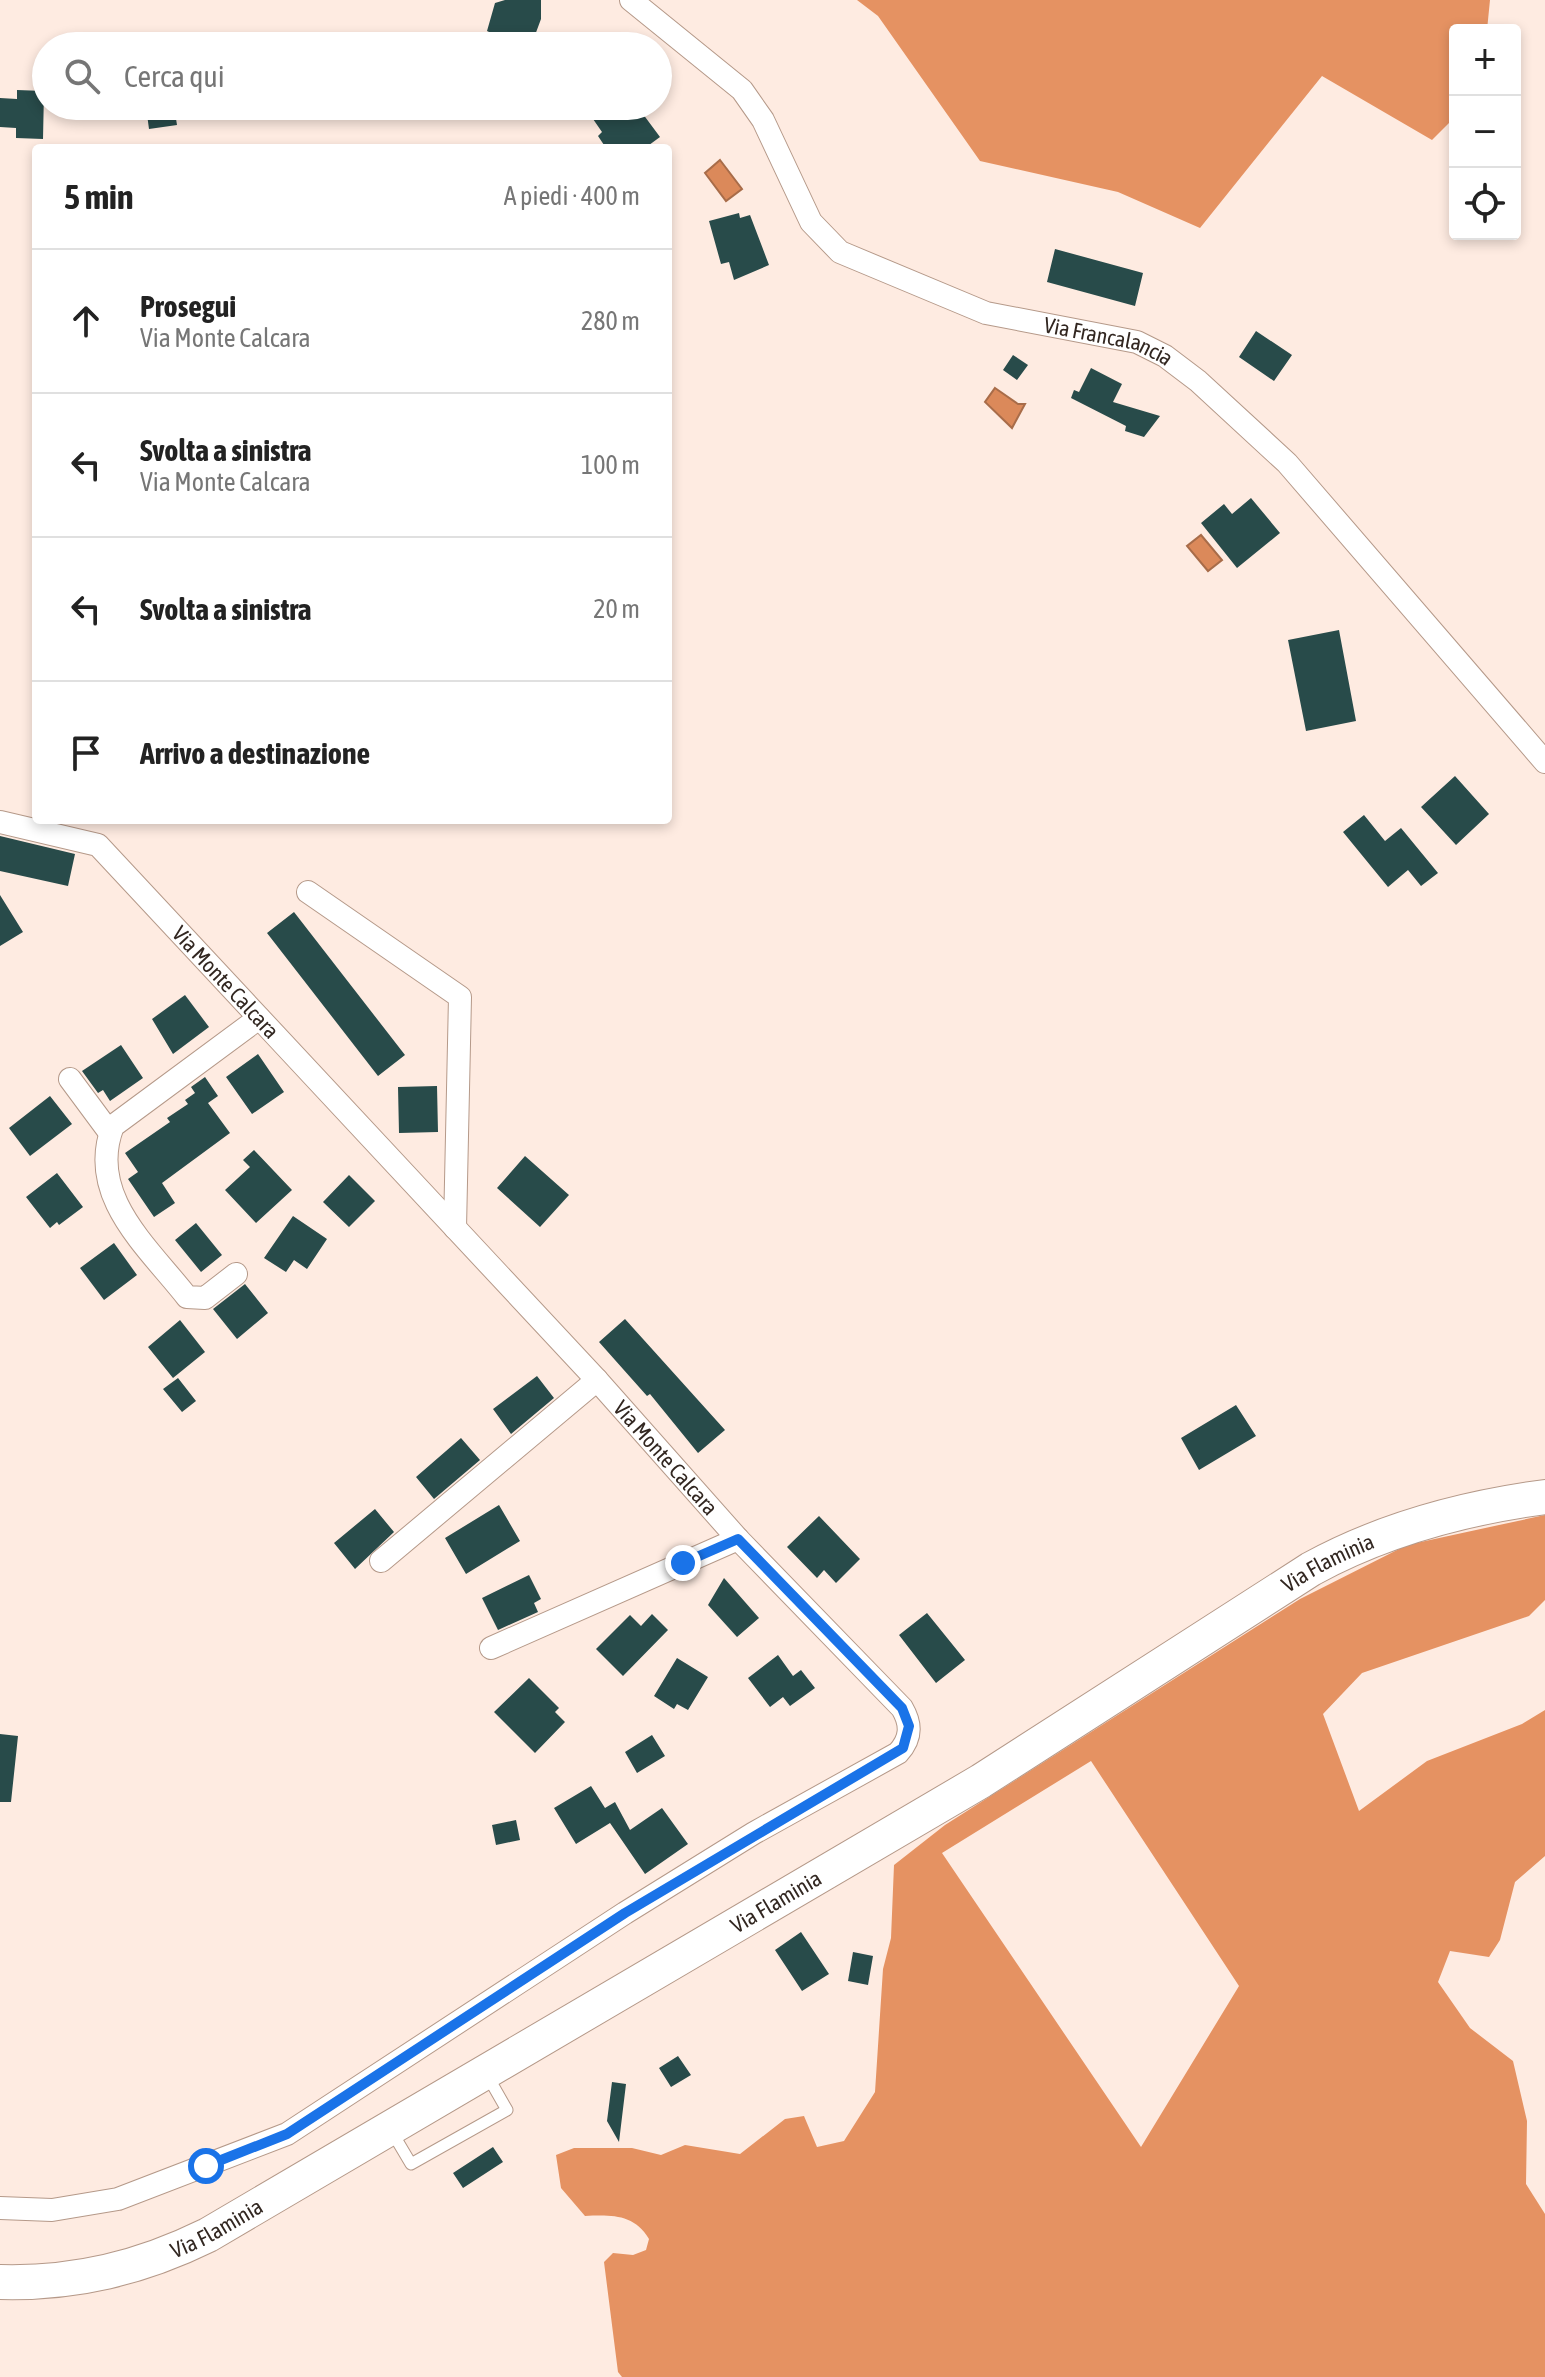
<!DOCTYPE html>
<html lang="it">
<head>
<meta charset="utf-8">
<style>
  :root { --surface:#fff; --page:#f2f2f2; --text:#222; --muted:#767676; --line:#e0e0e0 }
  body { margin:0; font-family:"Asap Condensed",sans-serif; background:var(--page); color:var(--text) }
  .controls { position:absolute; right:24px; top:24px; display:grid; overflow:hidden; border-radius:8px; box-shadow:0 4px 12px #0003 }
  .controls button { width:72px; height:72px; display:grid; place-items:center; padding:0; border:0; border-bottom:2px solid var(--line); background:var(--surface); color:var(--text); font:40px sans-serif }
  .stop { position:absolute; width:24px; height:24px; margin:-18px; border:6px solid #1a73e8; border-radius:50%; background:#fff }
  .stop.end { background:#1a73e8; border-color:#fff; box-shadow:0 2px 8px #0008 }
  .list { margin:0; padding:0; list-style:none }
  h2 { display:flex; justify-content:space-between; align-items:center; height:104px; margin:0; padding:0 32px; font-size:34px }
  h2 small { font-size:26px; font-weight:400; color:var(--muted) }
  .list li { display:grid; grid-template-columns:52px 1fr auto; gap:24px; align-items:center; box-sizing:border-box; height:144px; padding:0 32px; border-top:2px solid var(--line) }
  .list b { display:block; font-size:30px; white-space:nowrap }
  .list p { margin:0; font-size:26px; white-space:nowrap; color:var(--muted) }
  .list em { font-size:26px; font-style:normal; color:var(--muted) }
  .icon { flex:none; width:44px; height:44px; fill:none; stroke:currentColor; stroke-width:2; stroke-linecap:round; stroke-linejoin:round }
  .map { position:relative; flex:none; width:1545px; height:2377px; overflow:hidden }
  .search { position:absolute; background:var(--surface); box-shadow:0 4px 12px #0003; left:32px; top:32px; width:640px; height:88px; display:flex; align-items:center; gap:20px; box-sizing:border-box; padding:0 28px; border-radius:44px; color:var(--muted); font-size:30px }
  .panel { position:absolute; background:var(--surface); box-shadow:0 4px 12px #0003; left:32px; top:144px; width:640px; height:680px; border-radius:8px }
  .map>svg:first-child { display:block }
</style>
</head>
<body>
<div class="map">
<svg width="1545" height="2377" viewBox="0 0 1545 2377">
  <rect width="100%" height="100%" fill="#feebe1"/>
  <!-- forest -->
  <path fill="#e59262" fill-rule="evenodd" d="M857,0H1490L1487,30H1455V117L1432,140L1322,76L1200,228L1118,192L980,161L878,16Z
    M1545,1515V1600L1529,1616L1362,1673L1323,1714L1359,1811L1427,1761L1522,1724L1545,1710V1856L1515,1882L1500,1940L1489,1957L1450,1951L1438,1982L1470,2028L1513,2061L1527,2121L1526,2184L1545,2214V2377H622L618,2372L604,2262L613,2253L633,2255L646,2250L649,2239C634,2214 612,2215 585,2216L561,2188L556,2155L574,2148H632L661,2155L685,2145L740,2154L785,2119L804,2116L817,2147L844,2141L875,2092L883,1969L891,1938L894,1865L945,1825L1300,1599L1407,1545ZM1091,1761L1239,1986L1141,2147L942,1853Z"/>
  <!-- water -->
  <path fill="#db895a" stroke="#a86c49" stroke-width="2" d="M720,160L742,189L726,201L705,173Z
    M995,388L1018,404H1025L1012,428L985,402Z
    M1201,535L1222,560L1208,571L1187,546Z"/>
  <!-- building -->
  <path fill="#284b4a" d="M505,0H541V19L531,46H518L487,31L495,3Z
    M17,90L44,91L43,139L16,138V128L0,127V98L17,99Z
    M174,106L177,125L149,129L146,107Z
    M584,106H637L660,137L645,148H606L598,136L602,132Z
    M739,213L740,218L750,215L769,265L734,280L729,262L721,264L709,221Z
    M1055,249L1143,273L1135,306L1047,282Z
    M1256,331L1292,355L1274,381L1239,357Z
    M1013,355L1028,365L1017,380L1003,370Z
    M1091,368L1122,384L1113,402L1160,416L1144,437L1125,431L1126,426L1071,398L1074,390L1079,392Z
    M1251,498L1280,533L1237,568L1201,523L1224,504L1232,514Z
    M1339,630L1356,721L1306,731L1288,640Z
    M1455,776L1489,814L1456,845L1421,807Z
    M1364,815L1385,841L1401,828L1438,873L1421,886L1408,870L1388,887L1343,832Z
    M0,836L75,854L68,886L0,871Z
    M0,895L23,932L0,946Z
    M294,912L405,1055L378,1076L267,933Z
    M185,995L209,1027L173,1054L152,1019Z
    M121,1045L143,1078L110,1101L103,1090L98,1093L82,1071Z
    M258,1054L284,1092L252,1114L226,1077Z
    M205,1077L218,1096L208,1103L230,1133L162,1183L175,1203L154,1217L128,1179L138,1172L125,1153L170,1122L167,1118L188,1104L185,1100L195,1093L191,1087Z
    M437,1086L438,1132L399,1133L398,1087Z
    M50,1096L72,1124L30,1156L9,1128Z
    M254,1150L292,1190L256,1223L225,1190L250,1167L243,1160Z
    M525,1156L569,1195L540,1227L497,1188Z
    M57,1173L83,1207L59,1225L57,1222L50,1228L26,1197Z
    M349,1175L375,1201L349,1227L323,1202Z
    M293,1216L327,1239L307,1269L294,1260L286,1272L264,1258Z
    M196,1223L222,1255L201,1272L175,1240Z
    M114,1243L137,1275L104,1300L80,1268Z
    M245,1284L268,1313L237,1339L213,1309Z
    M625,1319L725,1430L698,1453L650,1394L647,1396L599,1342Z
    M180,1320L205,1352L173,1378L148,1347Z
    M537,1376L554,1398L511,1434L493,1409Z
    M178,1378L196,1401L182,1412L163,1389Z
    M1236,1405L1256,1436L1199,1470L1181,1438Z
    M461,1438L480,1460L434,1499L416,1477Z
    M499,1505L520,1541L466,1574L445,1538Z
    M375,1509L394,1532L355,1569L334,1543Z
    M819,1516L860,1559L836,1583L824,1570L817,1578L787,1547Z
    M529,1575L541,1599L534,1603L538,1612L498,1630L482,1598Z
    M724,1578L759,1618L737,1637L708,1605Z
    M927,1613L965,1660L936,1683L899,1635Z
    M652,1614L668,1630L623,1676L596,1649L630,1615L641,1626Z
    M778,1655L793,1676L801,1670L815,1688L790,1706L783,1697L770,1707L748,1678Z
    M677,1658L708,1677L688,1710L677,1704L674,1709L654,1696Z
    M529,1678L559,1708L555,1712L565,1722L535,1753L494,1712Z
    M0,1734L18,1736L11,1802H0Z
    M652,1735L665,1756L637,1773L625,1752Z
    M591,1786L605,1808L615,1802L630,1830L662,1808L688,1844L645,1874L610,1823L576,1844L554,1808Z
    M516,1820L520,1840L496,1845L492,1825Z
    M801,1932L829,1974L802,1991L775,1950Z
    M853,1952L873,1956L868,1985L848,1981Z
    M678,2056L691,2075L671,2087L659,2068Z
    M612,2082L626,2084L619,2142L607,2121Z
    M493,2147L503,2162L463,2188L453,2173Z"/>
  <g fill="none" stroke-linecap="round" stroke-linejoin="round">
    <defs>
      <path id="service" d="M392,2132L411,2164L507,2110L487,2075"/>
      <g id="minor">
        <path id="s1" d="M631,0L742,90L763,120L811,222L840,252L986,313L1137,342L1165,356L1198,381L1287,463L1545,762"/>
        <path id="s2" d="M0,822L98,845L597,1380L738,1539L902,1708C912,1725 911,1739 898,1753L754,1833L625,1913L287,2134L118,2199L52,2210L0,2208"/>
        <path d="M308,892L460,997L455,1228"/>
        <path d="M70,1079L110,1133"/>
        <path d="M236,1274L205,1298L187,1297C147,1246 86,1195 113,1126L259,1018"/>
        <path d="M381,1561L597,1380"/>
        <path d="M491,1648L738,1539"/>
      </g>
      <g id="primary">
        <path id="s3" d="M0,2282C75,2284 141,2268 208,2235L981,1781L1311,1569C1384,1529 1463,1508 1545,1497"/>
      </g>
    </defs>
    <!-- service casing -->
    <use href="#service" stroke="#b59989" stroke-width="13"/>
    <!-- minor casing -->
    <use href="#minor" stroke="#b59989" stroke-width="24"/>
    <!-- primary casing -->
    <use href="#primary" stroke="#b59989" stroke-width="36"/>
    <!-- service -->
    <use href="#service" stroke="#fff" stroke-width="11"/>
    <!-- minor -->
    <use href="#minor" stroke="#fff" stroke-width="22"/>
    <!-- primary -->
    <use href="#primary" stroke="#fff" stroke-width="34"/>
  </g>
  <g fill="none" stroke-linecap="round" stroke-linejoin="round">
    <!-- route -->
    <path stroke="#1a73e8" stroke-width="10" d="M206,2166L287,2134L625,1913L903,1748L909,1726L902,1708L738,1539L683,1563"/>
  </g>
  <g text-anchor="middle" dominant-baseline="central" stroke-width="8" stroke-linejoin="round" paint-order="stroke">
    <!-- street labels -->
    <g font-size="22" fill="#322721" stroke="#fff">
      <text stroke="none"><textPath href="#s1" startOffset="618">Via Francalancia</textPath></text>
      <text stroke="none"><textPath href="#s2" startOffset="288">Via Monte Calcara</textPath></text>
      <text stroke="none"><textPath href="#s2" startOffset="936">Via Monte Calcara</textPath></text>
      <text stroke="none"><textPath href="#s3" startOffset="1522">Via Flaminia</textPath></text>
      <text stroke="none"><textPath href="#s3" startOffset="874">Via Flaminia</textPath></text>
      <text stroke="none"><textPath href="#s3" startOffset="226">Via Flaminia</textPath></text>
    </g>
  </g>
</svg>
<div class="controls">
<button>+</button>
<button>−</button>
<button><svg class="icon" aria-label="locate" viewBox="0 0 24 24"><circle cx="12" cy="12" r="6"/><path d="M12 2v4M12 18v4M2 12h4M18 12h4"/></svg></button>
</div>
<div class="stop" style="left:206px;top:2166px"></div>
<div class="stop end" style="left:683px;top:1563px"></div>
<div class="search"><svg class="icon" aria-label="search" viewBox="0 0 24 24"><circle cx="10" cy="10" r="6"/><path d="M15 15l6 6"/></svg>Cerca qui</div>
<section class="panel">
<h2>5 min<small>A piedi · 400 m</small></h2>
<ul class="list">
<li><svg class="icon" aria-label="ahead" viewBox="0 0 24 24"><path d="M12 20V5M6 11l6-6 6 6"/></svg><div><b>Prosegui</b><p>Via Monte Calcara</p></div><em>280 m</em></li>
<li><svg class="icon" aria-label="left" viewBox="0 0 24 24"><path d="M17 20v-9H6M10 6l-5 5 5 5"/></svg><div><b>Svolta a sinistra</b><p>Via Monte Calcara</p></div><em>100 m</em></li>
<li><svg class="icon" aria-label="left" viewBox="0 0 24 24"><path d="M17 20v-9H6M10 6l-5 5 5 5"/></svg><div><b>Svolta a sinistra</b></div><em>20 m</em></li>
<li><svg class="icon" aria-label="arrive" viewBox="0 0 24 24"><path d="M6 21V4h12l-3 4 3 4H6"/></svg><div><b>Arrivo a destinazione</b></div></li>
</ul>
</section>
</div>
</body>
</html>
